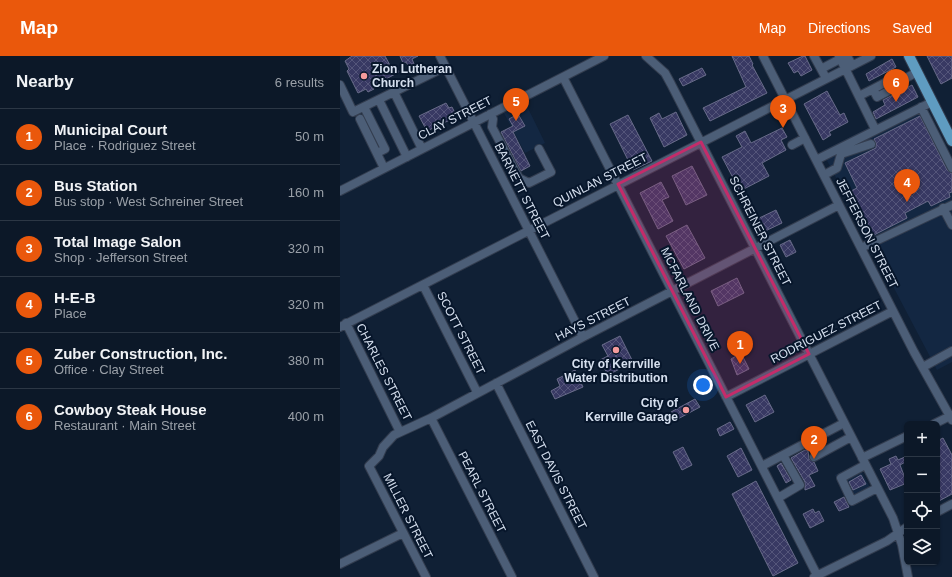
<!DOCTYPE html>
<html lang="en">
<head>
<meta charset="utf-8">
<style>
  :root { --surface:#0c1828; --page:#152130; --text:#f1f3f6; --muted:#9aa0a8; --line:#2c3745; --accent:#ea580c }
  body { margin:0; font-family:Arial,sans-serif; background:var(--page); color:var(--text) }
  .controls { position:absolute; right:12px; bottom:12px; display:grid; overflow:hidden; border-radius:6px; box-shadow:0 1px 3px #0004 }
  .controls button { width:36px; height:36px; display:grid; place-items:center; padding:0; border:0; border-bottom:1px solid var(--line); background:var(--surface); color:var(--text); font:20px sans-serif }
  .you { position:absolute; left:363px; top:329px; width:14px; height:14px; margin:-10px; border:3px solid #fff; border-radius:50%; background:#1a73e8; box-shadow:0 0 0 6px #1a73e833 }
  .badge { display:grid; place-items:center; width:26px; height:26px; border-radius:50%; background:var(--accent); color:#fff; font-size:13px; font-weight:700 }
  .pin { position:absolute; translate:-50% -33px; filter:drop-shadow(0 1px 2px #0008) }
  .pin::after { content:''; position:absolute; top:21px; width:14px; height:12px; background:inherit; clip-path:polygon(0 0,100% 0,50% 100%) }
  .list { margin:0; padding:0; list-style:none }
  h2 { display:flex; justify-content:space-between; align-items:center; height:52px; margin:0; padding:0 16px; font-size:17px }
  h2 small { font-size:13px; font-weight:400; color:var(--muted) }
  .list li { display:grid; grid-template-columns:26px 1fr auto; gap:12px; align-items:center; box-sizing:border-box; height:56px; padding:0 16px; border-top:1px solid var(--line) }
  .list b { display:block; font-size:15px; white-space:nowrap }
  .list p { margin:0; font-size:13px; white-space:nowrap; color:var(--muted) }
  .list em { font-size:13px; font-style:normal; color:var(--muted) }
  .icon { flex:none; width:22px; height:22px; fill:none; stroke:currentColor; stroke-width:2; stroke-linecap:round; stroke-linejoin:round }
  .map { position:relative; flex:none; width:612px; height:521px; overflow:hidden }
  header { display:flex; align-items:center; gap:24px; box-sizing:border-box; height:56px; padding:0 20px; background:var(--accent); color:#fff }
  header strong { font-size:19px }
  nav { display:flex; gap:22px; margin-inline-start:auto; font-size:14px }
  main { display:flex }
  aside { flex:1; background:var(--surface) }
  .map>svg:first-child { display:block }
</style>
</head>
<body>
<header>
<strong>Map</strong>
<nav><a>Map</a><a>Directions</a><a>Saved</a></nav>
</header>
<main>
<aside>
<h2>Nearby<small>6 results</small></h2>
<ul class="list">
<li><span class="badge">1</span><div><b>Municipal Court</b><p>Place · Rodriguez Street</p></div><em>50 m</em></li>
<li><span class="badge">2</span><div><b>Bus Station</b><p>Bus stop · West Schreiner Street</p></div><em>160 m</em></li>
<li><span class="badge">3</span><div><b>Total Image Salon</b><p>Shop · Jefferson Street</p></div><em>320 m</em></li>
<li><span class="badge">4</span><div><b>H-E-B</b><p>Place</p></div><em>320 m</em></li>
<li><span class="badge">5</span><div><b>Zuber Construction, Inc.</b><p>Office · Clay Street</p></div><em>380 m</em></li>
<li><span class="badge">6</span><div><b>Cowboy Steak House</b><p>Restaurant · Main Street</p></div><em>400 m</em></li>
</ul>
</aside>
<div class="map">
<svg width="612" height="521" viewBox="0 0 612 521">
  <defs>
    <pattern id="building-cross-hatch" width="8" height="8" patternUnits="userSpaceOnUse"><rect width="8" height="8" fill="#383963"/><path d="M0 0l8 8M0 8l8-8" fill="none" stroke="#54557a"/></pattern>
  </defs>
  <rect width="100%" height="100%" fill="#102035"/>
  <!-- built -->
  <path fill="#132742" d="M185,46L205,87L185,97L164,57Z
    M580,46L612,109V306L597,314L482,95Z
    M517,408L534,439L511,451L495,419Z"/>
  <!-- building -->
  <path fill="url(#building-cross-hatch)" stroke="#686b89" d="M12,0H45L52,13L56,11L59,16L33,30L34,33L28,36L26,33L18,37L7,15L9,13L5,5Z
    M60,0H78L72,3L74,8L69,11L66,6L63,7Z
    M392,0H409L413,8L412,9L427,37L370,65L363,52L406,31Z
    M463,0H465L472,14L461,20L458,15L454,17L448,7Z
    M587,0H612V22L601,28Z
    M552,3L556,11L529,25L526,18Z
    M362,12L366,19L343,30L339,23Z
    M572,29L578,41L536,63L533,56L545,49L543,44Z
    M487,35L500,59L504,57L508,66L489,76L491,79L483,84L464,48Z
    M106,47L109,52L112,51L115,57L112,58L114,62L87,75L79,60Z
    M336,56L347,79L324,91L310,62L319,57L322,63Z
    M178,58L185,70L173,76L190,110L181,115L161,76L173,70L169,63Z
    M288,59L312,105L293,114L270,68Z
    M580,60L607,114L612,117V136L609,137L610,141L591,150L588,145L565,157L567,162L532,180L509,136L517,132L505,107L536,92V87L534,83Z
    M442,72L447,81L441,84L446,94L422,107L429,120L400,135L382,101L402,91L396,80L405,75L411,87Z
    M352,110L367,139L346,149L332,120Z
    M321,126L329,141L322,144L333,165L318,173L300,137Z
    M436,154L442,167L421,177L415,164Z
    M347,169L365,202L344,213L326,180Z
    M450,184L456,196L446,201L440,189Z
    M397,222L404,237L378,250L371,235Z
    M280,280L293,306L268,319L260,304L268,300L262,289Z
    M401,297L409,313L397,319L391,303Z
    M235,314L243,331L215,343L211,335L220,330L217,323Z
    M425,339L434,356L415,366L406,349Z
    M355,343L360,351L336,364L331,356Z
    M390,366L394,373L380,380L377,373Z
    M603,382L612,399V438L597,446V385Z
    M343,391L352,409L342,414L333,396Z
    M401,392L412,414L398,421L387,400Z
    M465,394H468L469,403L474,406L478,415L469,419L475,430L465,434V426L451,402Z
    M556,400L558,404L567,400V405L560,409L567,427L550,434L540,413L551,408L549,403Z
    M441,407L451,424L446,427L437,410Z
    M521,419L526,428L513,434L509,426Z
    M416,425L458,507L433,520L392,438Z
    M504,441L509,451L499,455L494,446Z
    M473,453L475,457L479,455L484,465L470,472L463,458Z"/>
  <g fill="none" stroke-linecap="round" stroke-linejoin="round">
    <defs>
      <path id="minor" d="M100,0L243,281
        M306,0L325,17L331,28L553,462L562,489L568,521
        M423,0L574,296L612,364
        M474,0L486,22
        M499,0L535,73
        M507,0L512,9
        M481,13L500,3
        M223,21L478,521
        M556,21L560,29L537,41L533,33Z
        M559,26L577,16
        M0,29L13,56L105,11
        M54,36L82,93
        M519,40L533,33
        M39,44L67,101
        M24,51L45,93L37,97
        M581,51L612,112
        M150,58L153,63L152,71L179,122L189,127L211,116L199,93
        M20,63L44,112
        M452,89L465,82
        M476,104L592,46
        M484,119L497,112L501,98L531,88
        M0,135L264,0
        M603,152L612,169
        M521,192L612,149
        M83,229L137,336
        M6,267L60,376
        M0,271L531,0
        M583,311L612,295
        M156,327L254,521
        M386,341L553,255
        M91,362L172,521
        M594,368L612,359
        M474,401L511,381
        M522,402L567,380
        M525,409L501,422L512,445L537,432
        M422,410L504,367
        M438,442L460,429L443,399
        M597,456L612,448
        M0,508L63,477
        M86,521L29,410L39,400L43,391L54,379L91,362L243,281L499,149
        M474,521L547,485L567,471"/>
      <path id="major" d="M569,0L612,85"/>
    </defs>
    <!-- minor casing -->
    <use href="#minor" stroke="#333d4f" stroke-width="10"/>
    <!-- major casing -->
    <use href="#major" stroke="#333d4f" stroke-width="12"/>
    <!-- minor -->
    <use href="#minor" stroke="#4c5e77" stroke-width="8"/>
    <!-- major -->
    <use href="#major" stroke="#5f9cc1" stroke-width="10"/>
  </g>
  <!-- marked area -->
  <path fill="#c42c6a" fill-opacity="0.2" stroke="#c42c6a" stroke-width="3" stroke-linejoin="round" d="M361,86L469,298L386,341L278,128Z"/>
  <!-- markers -->
  <g fill="#f59b9c" stroke="#07162b" stroke-width="1.5">
    <circle cx="24" cy="20" r="4"/>
    <circle cx="276" cy="294" r="4"/>
    <circle cx="346" cy="354" r="4"/>
  </g>
  <g text-anchor="middle" dominant-baseline="central" stroke-width="4" stroke-linejoin="round" paint-order="stroke">
    <!-- poi labels -->
    <g font-size="12" font-weight="bold" fill="#d6e0ef" stroke="#07162b" text-anchor="start">
      <text x="32" y="13">Zion Lutheran<tspan x="32" dy="14">Church</tspan></text>
      <text x="276" y="308" text-anchor="middle">City of Kerrville<tspan x="276" dy="14">Water Distribution</tspan></text>
      <text x="338" y="347" text-anchor="end">City of<tspan x="338" dy="14">Kerrville Garage</tspan></text>
    </g>
    <!-- street labels -->
    <g font-size="12" fill="#d6e0ef" stroke="#07162b">
      <text transform="translate(115 62) rotate(-27)">CLAY STREET</text>
      <text transform="translate(260 124) rotate(-27)">QUINLAN STREET</text>
      <text transform="translate(182 135) rotate(63)">BARNETT STREET</text>
      <text transform="translate(420 175) rotate(63)">SCHREINER STREET</text>
      <text transform="translate(527 177) rotate(63)">JEFFERSON STREET</text>
      <text transform="translate(350 243) rotate(63)">MCFARLAND DRIVE</text>
      <text transform="translate(253 263) rotate(-27)">HAYS STREET</text>
      <text transform="translate(486 276) rotate(-27)">RODRIGUEZ STREET</text>
      <text transform="translate(121 277) rotate(63)">SCOTT STREET</text>
      <text transform="translate(44 316) rotate(63)">CHARLES STREET</text>
      <text transform="translate(216 419) rotate(63)">EAST DAVIS STREET</text>
      <text transform="translate(142 436) rotate(63)">PEARL STREET</text>
      <text transform="translate(68 460) rotate(63)">MILLER STREET</text>
    </g>
  </g>
</svg>
<div class="controls">
<button>+</button>
<button>−</button>
<button><svg class="icon" aria-label="locate" viewBox="0 0 24 24"><circle cx="12" cy="12" r="6"/><path d="M12 2v4M12 18v4M2 12h4M18 12h4"/></svg></button>
<button><svg class="icon" aria-label="layers" viewBox="0 0 24 24"><path d="M12 4l9 5-9 5-9-5zM3 14l9 5 9-5"/></svg></button>
</div>
<div class="you"></div>
<div class="pin badge" style="left:400px;top:308px">1</div>
<div class="pin badge" style="left:474px;top:403px">2</div>
<div class="pin badge" style="left:443px;top:72px">3</div>
<div class="pin badge" style="left:567px;top:146px">4</div>
<div class="pin badge" style="left:176px;top:65px">5</div>
<div class="pin badge" style="left:556px;top:46px">6</div>
</div>
</main>
</body>
</html>
